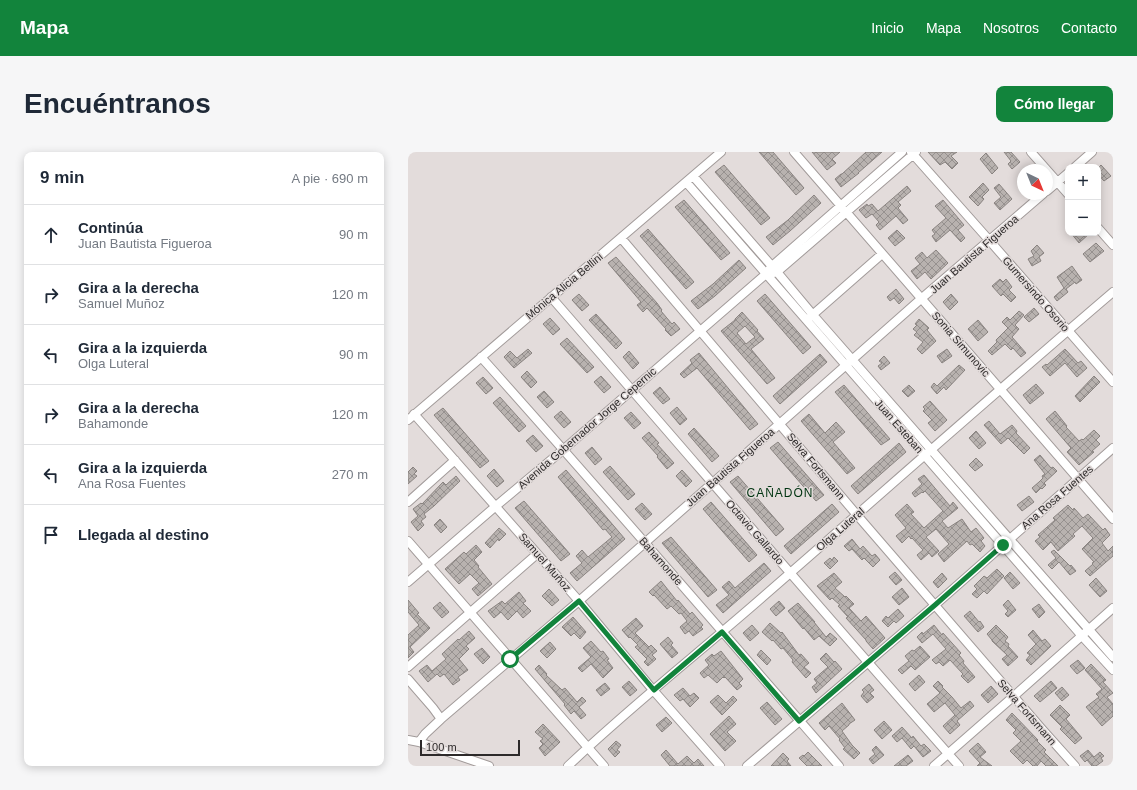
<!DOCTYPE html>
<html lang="es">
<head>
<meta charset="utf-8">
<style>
  :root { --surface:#fff; --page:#f6f6f7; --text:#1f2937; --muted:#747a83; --line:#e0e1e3; --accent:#12843c }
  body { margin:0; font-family:Helvetica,sans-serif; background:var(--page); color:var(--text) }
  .controls { position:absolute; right:12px; top:12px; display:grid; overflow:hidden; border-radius:8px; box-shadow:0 2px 10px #0003 }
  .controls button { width:36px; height:36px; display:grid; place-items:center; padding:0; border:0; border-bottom:1px solid var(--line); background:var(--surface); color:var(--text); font:20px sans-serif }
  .compass { position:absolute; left:609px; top:12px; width:36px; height:36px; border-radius:50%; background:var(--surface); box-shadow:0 2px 10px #0003; rotate:137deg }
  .scale { position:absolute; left:12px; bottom:10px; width:100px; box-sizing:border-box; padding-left:4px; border:2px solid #2d2a2a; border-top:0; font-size:11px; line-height:14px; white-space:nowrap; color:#2d2a2a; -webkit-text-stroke:3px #e3dcdb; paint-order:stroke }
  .stop { position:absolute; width:12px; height:12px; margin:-9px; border:3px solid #12843c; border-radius:50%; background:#fff }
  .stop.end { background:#12843c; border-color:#fff; box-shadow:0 1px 4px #0008 }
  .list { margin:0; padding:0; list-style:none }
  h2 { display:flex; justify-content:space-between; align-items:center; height:52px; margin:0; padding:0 16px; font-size:17px }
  h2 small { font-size:13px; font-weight:400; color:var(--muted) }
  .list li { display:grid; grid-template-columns:26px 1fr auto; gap:12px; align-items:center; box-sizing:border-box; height:60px; padding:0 16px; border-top:1px solid var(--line) }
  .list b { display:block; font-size:15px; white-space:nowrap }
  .list p { margin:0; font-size:13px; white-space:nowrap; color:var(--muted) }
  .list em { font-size:13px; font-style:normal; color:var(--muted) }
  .icon { flex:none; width:22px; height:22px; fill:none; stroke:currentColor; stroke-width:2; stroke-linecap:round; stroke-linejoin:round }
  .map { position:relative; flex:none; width:705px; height:614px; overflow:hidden; border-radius:8px }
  header { display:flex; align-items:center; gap:24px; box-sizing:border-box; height:56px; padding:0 20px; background:var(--accent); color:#fff }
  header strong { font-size:19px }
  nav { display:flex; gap:22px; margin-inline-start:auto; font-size:14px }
  .intro { display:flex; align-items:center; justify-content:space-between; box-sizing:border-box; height:96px; padding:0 24px }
  h1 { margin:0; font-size:28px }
  .button { padding:10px 18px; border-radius:8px; background:var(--accent); color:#fff; font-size:14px; font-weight:700 }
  main { display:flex; gap:24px; padding:0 24px }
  aside { flex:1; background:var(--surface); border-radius:8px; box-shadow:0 2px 10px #0003 }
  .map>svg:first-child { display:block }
</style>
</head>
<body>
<header>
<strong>Mapa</strong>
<nav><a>Inicio</a><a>Mapa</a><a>Nosotros</a><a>Contacto</a></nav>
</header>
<div class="intro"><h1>Encuéntranos</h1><a class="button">Cómo llegar</a></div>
<main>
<aside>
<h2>9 min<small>A pie · 690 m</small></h2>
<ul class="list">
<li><svg class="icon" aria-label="ahead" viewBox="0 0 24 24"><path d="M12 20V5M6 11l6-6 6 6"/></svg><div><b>Continúa</b><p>Juan Bautista Figueroa</p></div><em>90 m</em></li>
<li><svg class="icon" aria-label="right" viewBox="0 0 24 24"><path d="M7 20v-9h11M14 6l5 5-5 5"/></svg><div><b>Gira a la derecha</b><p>Samuel Muñoz</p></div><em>120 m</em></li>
<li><svg class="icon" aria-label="left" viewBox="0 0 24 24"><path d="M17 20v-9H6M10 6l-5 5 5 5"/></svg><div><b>Gira a la izquierda</b><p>Olga Luteral</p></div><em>90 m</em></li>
<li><svg class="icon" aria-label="right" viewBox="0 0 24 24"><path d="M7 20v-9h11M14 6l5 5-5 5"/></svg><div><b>Gira a la derecha</b><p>Bahamonde</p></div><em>120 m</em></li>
<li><svg class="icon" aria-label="left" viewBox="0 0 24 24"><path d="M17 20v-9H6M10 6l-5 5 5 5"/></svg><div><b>Gira a la izquierda</b><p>Ana Rosa Fuentes</p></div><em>270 m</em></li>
<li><svg class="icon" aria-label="arrive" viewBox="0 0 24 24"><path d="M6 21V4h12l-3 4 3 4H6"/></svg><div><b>Llegada al destino</b></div></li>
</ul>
</aside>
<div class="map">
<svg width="705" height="614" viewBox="0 0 705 614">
  <defs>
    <pattern id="building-cross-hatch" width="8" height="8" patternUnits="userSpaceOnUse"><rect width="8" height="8" fill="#b8b2af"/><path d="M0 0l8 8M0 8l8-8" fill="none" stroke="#96918f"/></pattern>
  </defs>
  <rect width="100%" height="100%" fill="#e3dcdb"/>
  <!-- building -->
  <path fill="url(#building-cross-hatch)" stroke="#898380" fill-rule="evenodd" d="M351,0H365L396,36L388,43Z
    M404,0H432L424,7L428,11L419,18Z
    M458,0H474L450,21H451L433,35L427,27L433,22H434Z
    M520,0H549L543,4L550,11L544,17L537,10L532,13Z
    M596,0H603L612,10L604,17L600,12L603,9Z
    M578,1L590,16L584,22L572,7Z
    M316,13L362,66L353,73L307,20Z
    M693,13L703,24L696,29L690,22V16Z
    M575,31L581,38L574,45L576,47L570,54L561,45Z
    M591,32L604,47L592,58L586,51L593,45L586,36Z
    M499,34L503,39L490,50L493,53L490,56L500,68L495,72L488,64L472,78L468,73L471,70L464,62L458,66L451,58L459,52L460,54L464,52L470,59Z
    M406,43L413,51L382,79L365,93L358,85L380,68Z
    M276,48L322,101L313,108L267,55Z
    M535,48L556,73L550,78L557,86L553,90L542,78L528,90L524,84L527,82L524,78L538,66L527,54Z
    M240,77L286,130L278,137L232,84Z
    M489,78L497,86L487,94L480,86Z
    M663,81H682L671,91Z
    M688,91L696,99L682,110L675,102Z
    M629,93L636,101L631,105L633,109L624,114L620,107L626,104L623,99Z
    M528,98L540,111L523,127L517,120L509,127L503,119L512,112L507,106L514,100L519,106Z
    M208,105L249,151L254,158L253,159L264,172L266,170L272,177L263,184L257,178L258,177L239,156L235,160L229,153L233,150L200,111Z
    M331,108L338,116L307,144L290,157L283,149L305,132Z
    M664,114L674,128L668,132L667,130L658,137L660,140L649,149L646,145L656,136L649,125Z
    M592,127L595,130L598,127L604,135L601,138L608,145L603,150L595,142L593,144L584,134Z
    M488,137L496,147L491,152L486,146L482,149L479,145Z
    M171,142L181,153L174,159L164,148Z
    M357,142L403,195L395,202L349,149Z
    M543,142L550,150L542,158L535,150Z
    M626,156L631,162L621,170L616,165Z
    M611,159L616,163L607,173L611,177L604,185L618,201L613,205L605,196L603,198L597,192L584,203L580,199L589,190L588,188L600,176L594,170L599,165L602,168Z
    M334,160L350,178L349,179L356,187L343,197L367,226L359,232L313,179L327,168V167ZM337,174L347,185L338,192L329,181Z
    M188,162L214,191L208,197L181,168Z
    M142,166L152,177L145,183L135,172Z
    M511,167L521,176L519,178L528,189L514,202L509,197L515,190L506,183L509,180L505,177L509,173L507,172Z
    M570,168L580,180L570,189L560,177Z
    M159,186L186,215L179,221L152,192Z
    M120,197L124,201L106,216L96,205L102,199L109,206Z
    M539,197L544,204L534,211L529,204Z
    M657,197L670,211L673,209L679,216L669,225L657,211L642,224L634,215L638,212L639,213Z
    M221,199L231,211L225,217L215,205Z
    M291,201L350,272L342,278L289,216L276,226L272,222L284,211L282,208Z
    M412,202L419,210L372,252L365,244Z
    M476,204L482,211L473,218L470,214L474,211L471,209Z
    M551,213L557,218L538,238L536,235L529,242L523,235L526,231L529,234Z
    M119,219L129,230L123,236L113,225Z
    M193,224L203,235L196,241L186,230Z
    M686,224L692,230L672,250L667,244Z
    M75,225L85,236L78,242L68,231Z
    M628,232L636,241L622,252L615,243Z
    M436,233L482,287L473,293L427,240Z
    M501,233L507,239L500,245L494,239Z
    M252,235L262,247L255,252L245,241Z
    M136,239L146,250L139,256L129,245Z
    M92,245L118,274L111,280L85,251Z
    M522,249L539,268L527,279L520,271L524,268L515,259L517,257L515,255Z
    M269,255L279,267L272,273L262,261Z
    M35,256L81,309L72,316L26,263Z
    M153,259L163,270L156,276L146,265Z
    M647,259L659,274L658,275L671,289L674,287L675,288L686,278L692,284L688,288L692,292L684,299L686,300L671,313L659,300L663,296L638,267Z
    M223,260L233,271L226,277L216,266Z
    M401,262L417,281L428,270L437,280L425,290L447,316L439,322L393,269Z
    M581,269L592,282L604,273L609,279L608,281L622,296L616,302L600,286L593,292L576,273Z
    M286,276L311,304L304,310L280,282Z
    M568,279L578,291L571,297L561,286Z
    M241,280L251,291L249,292L266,311L259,317L249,305L250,304L234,286Z
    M125,283L135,294L128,300L118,289Z
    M370,290L416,343L408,349L362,296Z
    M491,291L498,300L450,342L443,334Z
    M184,295L194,307L187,313L177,301Z
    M632,303L643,316L645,315L649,319L636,331L638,333L634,337L633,336L628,341L624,336L631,330L635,326L634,324L637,322L626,308Z
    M568,306L575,313L567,319L561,313Z
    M202,314L227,342L220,348L195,320Z
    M5,315L9,319L6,322L9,324L0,332V320Z
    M86,317L96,329L89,335L79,324Z
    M158,318L217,387L169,429L162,421L174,411L168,404L174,398L180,405L204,385L197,377L195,378L150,325Z
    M274,318L284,329L278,335L268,324Z
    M516,323L542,354L545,350L550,356L534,369L540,376L554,367L563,380L568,376L576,386L573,389L577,394L572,400L564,392L562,393L559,389L536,410L530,402L541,392L528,377L518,385L531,399L524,405L521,401L513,408L509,403L515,398L504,386L503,387L501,384L494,391L488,384L498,376L487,363L499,352L506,360L503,362L516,376L535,359L517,339L515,341L514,340L507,345L504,341L514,332L510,327Z
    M48,324L52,329L26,354L16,362L18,365L13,369L16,373L10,379L3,370L10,364L5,357L13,351L14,352L35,330L38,333Z
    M330,324L376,377L368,384L322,330Z
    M621,344L626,350L614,359L609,353Z
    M116,349L162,402L153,409L107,356Z
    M303,350L349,403L341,410L295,357Z
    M234,351L244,362L237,368L227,357Z
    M424,352L431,360L383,402L376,394Z
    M660,353L665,358L666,356L675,366L680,362L695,378L697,376L702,383L694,391L700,399L705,394V404L682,424L677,419L685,412L684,411L686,410L674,397L685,386L674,374L665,382L667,384L650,399L643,390L635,398L627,389L632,385L630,383L647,368L645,366Z
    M32,367L39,375L33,381L26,373Z
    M91,376L98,382L91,389L90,387L82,396L77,391Z
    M263,385L309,438L300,445L254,391Z
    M444,387L452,397L455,394L464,404L467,402L472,408L465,415L456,406L454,408L444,397L441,399L436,394Z
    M68,393L74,400L66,408L71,414L70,415L84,432L70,444L64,437L71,431L62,422L51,432L37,417L56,400L58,402Z
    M646,398L662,414L663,413L668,419L662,423L651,410L644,417L640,413L648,406L643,400Z
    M426,405L430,409L422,417L416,411L422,406L424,408Z
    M356,411L363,419L315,461L308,453L321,443L314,435L321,429L327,436Z
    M589,417L596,424L579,442L576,439L569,446L564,442L569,437L566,434L576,424L579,426Z
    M487,420L494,428L488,433L481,425Z
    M602,420L612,431L605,437L596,426Z
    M426,421L434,430L427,436L437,445L438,444L446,452L441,456L453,469L458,464L477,486L465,497L458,489V488L438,466L440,465L430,454L432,453L424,446L422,448L409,434Z
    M534,421L539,427L530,436L525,430Z
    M688,426L699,439L692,445L681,433Z
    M253,429L269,449L270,448L282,462L284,460L295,473L293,475L295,477L285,484L281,479L277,482L272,475L279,469L273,461L271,462L263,454L259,457L246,443L245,444L241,440Z
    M494,436L501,445L491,453L484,445Z
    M141,437L151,448L144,454L134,444Z
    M111,440L118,449L115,451L123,459L115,466L109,459L100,468L93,460L86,466L80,459L94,449L97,452Z
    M0,448L11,461L9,462L22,476L2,495L6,500L0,506V483L11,473L0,460Z
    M600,448L608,458L600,465L597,462L600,459L595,453Z
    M371,449L377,456L368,464L362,457Z
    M32,450L41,460L34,466L25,456Z
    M390,451L407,470H406L418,485L422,481L429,487L422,494L411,484L406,488L396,476L395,477L380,459Z
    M631,452L637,460L631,466L624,457Z
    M490,457L496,464L488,471L486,469L480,475L474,469L478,464L480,466Z
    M562,459L571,470L572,469L576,475L570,480L556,464Z
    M165,465L178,480L172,487L166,481L163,484L154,475Z
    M228,466L235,474L227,481L241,495L243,493L249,499L244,503L248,507L240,514L236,510L239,507L227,495L230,493L222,485L221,486L214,478Z
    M362,471L373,481L374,480L391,503L393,502L401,511L396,515L403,521L398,526L384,510L385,508L375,496L373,497L365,488L364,489L354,480Z
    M344,473L351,481L342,489L335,481Z
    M526,473L534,483L535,481L553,501L551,503L556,509L555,511L567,525L560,531L553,524L555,522L542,508L535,514L531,510L528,512L524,508L538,497L525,482L514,491L509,485L514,480L515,482Z
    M588,473L600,485L597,489L601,492L600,494L610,505L600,514L594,507L599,503L584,489V488L579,482Z
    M625,478L634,489L637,487L643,494L623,513L618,508L622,503L619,501L628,492L620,483Z
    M61,479L67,486L58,494L61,497L51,507L60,518L50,525L52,528L45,533L36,522L32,525L29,522L20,530L11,519L19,513L24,519L38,507L34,502L50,487L51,488Z
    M260,485L265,491L263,493L270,501L264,506L252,492Z
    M183,489L193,500L195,499L201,507L199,508L205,516L195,526L183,512L174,520L170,516L183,505L175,496Z
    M142,490L148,497L139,506L132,499Z
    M512,494L522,505L507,518L503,514L494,522L490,518L501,509L497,504L504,498L506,499Z
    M74,496L82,505L75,512L66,502Z
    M353,498L363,508L359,513L349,503Z
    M313,499L335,527L331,531L334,534L329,538L317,525L316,526L315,525L309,531L300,523L296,526L292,521L301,513L297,508L304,502L306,504Z
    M418,501L426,510L427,509L434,517L408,541L404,535L409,531L406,527L420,515L412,507Z
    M670,508L677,516L669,522L662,514Z
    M683,512L698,528L695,530L705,541L699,545L705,552V564L694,574L678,555L691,545L688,542L694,537L677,518Z
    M131,513L139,522L138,523L154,538L157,536L169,550L174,545L178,549L171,555L178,563L173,567L166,559L163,562L156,553L157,552L127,517Z
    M511,523L517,530L507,539L501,532Z
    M221,529L229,538L222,544L214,535Z
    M530,529L535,534L534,535L544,545L553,556L562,549L566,554L549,569L552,573L542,582L535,574L547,563L537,551L526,560L519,552L532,541L525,534Z
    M643,529L649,536L632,550L626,544Z
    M197,531L202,537L193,544L188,538Z
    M461,532L466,538L462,541L466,545L459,551L453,544L456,540L454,538Z
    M583,534L590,542L580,551L573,543Z
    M654,535L661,543L654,549L647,541Z
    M275,536L282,544L286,541L291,546L282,555L275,547L272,549L266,543Z
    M310,543L318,551L325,544L329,548L314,563L302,550Z
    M359,550L374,567L367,573L352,556Z
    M434,551L447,568L441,572V573L434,579L444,593L452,601L446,607L435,597L437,596L431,588L432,587L421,574L417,578L411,571Z
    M652,553L662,563L658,567L674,586L667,592L652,577L654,575L642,563Z
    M604,561L630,588L629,589L638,598L636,600L650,614H638L633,609L629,614H625L619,608L615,612L602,599L613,589L605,581L608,578L598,568Z
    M321,564L328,572L319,580L328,589L317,599L302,582Z
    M258,565L264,571L254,580L248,573Z
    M476,569L484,578L474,587L466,578Z
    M135,572L152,590L137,604L131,596L135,592L132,589L135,587L127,580Z
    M494,575L504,586L505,584L513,594L516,592L523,599L515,605L506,594L503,597L494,586L489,590L484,584Z
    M208,589L213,593L209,598L212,600L207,605L200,597Z
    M570,591L578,600L572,605L584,614H569L572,611L561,599Z
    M468,594L476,603L465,612L461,607L467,602L464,598Z
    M258,598L270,612L279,604L286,611L290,607L296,614H262L253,603Z
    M680,598L686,605L692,600L696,604L693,606L695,609L688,614H684L679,608L677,610L672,604Z
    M400,600L414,614H399L391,606L395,603L396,604Z
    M375,601L381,607L379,609L383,614H363Z
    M500,603L505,609L498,614H486Z"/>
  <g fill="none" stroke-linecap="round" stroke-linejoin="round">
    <defs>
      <path id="minor" d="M386,0L705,367
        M503,0L581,88L705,230
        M623,0L660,42
        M667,15L684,0
        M285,24L369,120L405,163L705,505
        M278,30L674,484L705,518
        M639,39L660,21
        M690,76L705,93
        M213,86L449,363L633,576L667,614
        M365,121L369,120L508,0
        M143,145C279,301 414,459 551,614
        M401,166L474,102
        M73,205C194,340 312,477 431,614
        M6,262L171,449L245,538L312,614
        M0,268L313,0
        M0,350L47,308
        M0,389L196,614
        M0,430L88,354L156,297L358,122L363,115L494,0
        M0,515L129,402
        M0,527L25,556L33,567
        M0,588L11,590L81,614
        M11,590L17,582L33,567L171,449L514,146L635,42
        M160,614C223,554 292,500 357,443C473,342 588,240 705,140
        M339,614L527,453L705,296
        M526,614L606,544L705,456"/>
    </defs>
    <!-- minor casing -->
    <use href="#minor" stroke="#a29b9a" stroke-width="10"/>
    <!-- minor -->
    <use href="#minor" stroke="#fff" stroke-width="8"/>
  </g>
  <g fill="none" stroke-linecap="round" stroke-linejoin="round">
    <!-- route -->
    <path stroke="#12843c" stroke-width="5" d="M102,507L171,449L246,538L314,480L391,569L527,453L595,393"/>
  </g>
  <g text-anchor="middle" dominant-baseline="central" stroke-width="3" stroke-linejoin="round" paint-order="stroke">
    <!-- street labels -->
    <g font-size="11" fill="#2d2a2a" stroke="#e3dcdb">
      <text transform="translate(566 102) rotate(-41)">Juan Bautista Figueroa</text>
      <text transform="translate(156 134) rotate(-40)">Mónica Alicia Bellini</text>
      <text transform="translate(628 142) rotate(49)">Gumersindo Osorio</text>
      <text transform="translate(553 192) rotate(49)">Sonia Simunovic</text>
      <text transform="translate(491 274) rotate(49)">Juan Esteban</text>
      <text transform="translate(179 276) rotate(-41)">Avenida Gobernador Jorge Cepernic</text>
      <text transform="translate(408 314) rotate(50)">Selva Fortsmann</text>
      <text transform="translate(322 315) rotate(-41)">Juan Bautista Figueroa</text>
      <text transform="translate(649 345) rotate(-41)">Ana Rosa Fuentes</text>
      <text transform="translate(432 377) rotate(-41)">Olga Luteral</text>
      <text transform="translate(347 380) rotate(49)">Octavio Gallardo</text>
      <text transform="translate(253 409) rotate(49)">Bahamonde</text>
      <text transform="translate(137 410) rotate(49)">Samuel Muñoz</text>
      <text transform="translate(619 560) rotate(49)">Selva Fortsmann</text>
    </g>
    <!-- neighbourhood labels -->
    <g font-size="12" letter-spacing="1" fill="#003411" stroke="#e3dcdb">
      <text x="372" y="341">CAÑADÓN</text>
    </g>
  </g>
</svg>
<div class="controls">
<button>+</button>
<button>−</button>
</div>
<svg class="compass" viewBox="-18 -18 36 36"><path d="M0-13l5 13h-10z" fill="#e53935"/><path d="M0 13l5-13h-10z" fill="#747a83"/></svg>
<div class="scale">100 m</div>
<div class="stop" style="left:102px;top:507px"></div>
<div class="stop end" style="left:595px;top:393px"></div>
</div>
</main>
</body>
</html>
